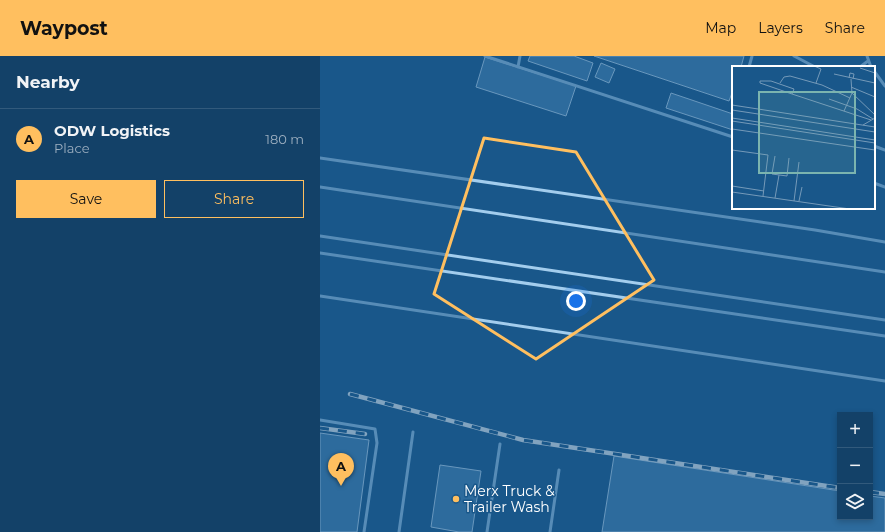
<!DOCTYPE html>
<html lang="en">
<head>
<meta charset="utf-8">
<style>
  :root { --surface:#134168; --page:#204c71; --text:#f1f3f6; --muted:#9dafc0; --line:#325a7c; --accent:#ffbf5f }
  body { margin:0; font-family:Montserrat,sans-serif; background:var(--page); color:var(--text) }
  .controls { position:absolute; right:12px; bottom:12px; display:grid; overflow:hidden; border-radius:0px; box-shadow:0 2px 6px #0003 }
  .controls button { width:36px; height:36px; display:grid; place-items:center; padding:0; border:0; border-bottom:1px solid var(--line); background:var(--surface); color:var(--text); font:20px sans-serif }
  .you { position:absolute; left:256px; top:245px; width:14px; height:14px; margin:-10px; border:3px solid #fff; border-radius:50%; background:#1a73e8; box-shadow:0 0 0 6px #1a73e833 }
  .badge { display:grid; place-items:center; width:26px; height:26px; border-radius:50%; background:var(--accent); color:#111; font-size:13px; font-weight:700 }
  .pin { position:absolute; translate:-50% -33px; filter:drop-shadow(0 1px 2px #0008) }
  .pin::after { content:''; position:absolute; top:21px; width:14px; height:12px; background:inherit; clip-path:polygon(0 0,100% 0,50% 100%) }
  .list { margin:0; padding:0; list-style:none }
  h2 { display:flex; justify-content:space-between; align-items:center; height:52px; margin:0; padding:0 16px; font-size:17px }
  h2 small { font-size:13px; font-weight:400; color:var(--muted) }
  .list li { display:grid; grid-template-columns:26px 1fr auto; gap:12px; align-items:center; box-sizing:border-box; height:60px; padding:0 16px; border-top:1px solid var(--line) }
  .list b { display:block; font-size:15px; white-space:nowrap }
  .list p { margin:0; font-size:13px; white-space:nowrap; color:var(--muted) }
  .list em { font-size:13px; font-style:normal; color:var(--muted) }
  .actions { display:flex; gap:8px; padding:12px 16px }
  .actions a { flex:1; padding:9px 0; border:1px solid var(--accent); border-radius:0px; text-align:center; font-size:14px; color:var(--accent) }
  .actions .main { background:var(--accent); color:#111 }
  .icon { flex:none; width:22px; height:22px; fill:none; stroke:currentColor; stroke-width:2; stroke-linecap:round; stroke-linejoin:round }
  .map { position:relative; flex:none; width:565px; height:476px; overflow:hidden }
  header { display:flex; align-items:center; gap:24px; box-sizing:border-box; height:56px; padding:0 20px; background:var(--accent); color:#111 }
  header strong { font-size:19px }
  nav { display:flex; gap:22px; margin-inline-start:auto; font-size:14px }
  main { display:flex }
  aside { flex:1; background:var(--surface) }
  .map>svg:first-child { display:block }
</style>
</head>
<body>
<header>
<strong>Waypost</strong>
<nav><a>Map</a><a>Layers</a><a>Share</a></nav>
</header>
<main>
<aside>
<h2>Nearby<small></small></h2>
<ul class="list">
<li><span class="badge">A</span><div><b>ODW Logistics</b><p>Place</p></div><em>180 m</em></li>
</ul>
<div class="actions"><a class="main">Save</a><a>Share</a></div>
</aside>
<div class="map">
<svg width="565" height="476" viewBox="0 0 565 476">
  <rect width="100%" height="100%" fill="#19578a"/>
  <!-- building -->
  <path fill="#4683b4" stroke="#c8e4fa" d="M210,0H254L273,7L267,25L208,5Z
    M274,0H424L421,11H413V34L409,45Z
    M165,1L256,30L246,60L156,31Z
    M281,7L295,13L289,27L275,21Z
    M351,37L413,58V74L346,52Z
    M0,377L49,384L37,476H0Z
    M294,400L520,435V461H550V440L565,442V476H282Z
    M120,409L161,415L152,476H139L111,471Z"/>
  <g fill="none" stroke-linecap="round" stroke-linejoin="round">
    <!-- service -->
    <path stroke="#a3cded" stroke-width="3" d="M165,0L413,81
      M474,0L495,11
      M547,0L551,11
      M198,11L200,0
      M429,11L432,0
      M540,11L548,5
      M554,15L565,30
      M554,90L565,94
      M0,102L495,174L565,186
      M554,127L565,131
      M0,131L565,216
      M0,180L565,264
      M0,197L565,280
      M0,240L565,325
      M0,364L55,373L57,387L44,476
      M79,476L93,376
      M167,476L180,388
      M230,476L239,414"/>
    <defs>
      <path id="rail" d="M30,338L203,384L520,432
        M0,372L45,378
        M550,436L565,438"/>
    </defs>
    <!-- rail casing -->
    <use href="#rail" stroke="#fff" stroke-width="4.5"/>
    <!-- rail -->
    <use href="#rail" stroke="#19578a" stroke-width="3" stroke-dasharray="9" stroke-linecap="butt"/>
  </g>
  <!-- marked area -->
  <path d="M0 0H565V476H0ZM164,82L256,96L334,224L216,303L114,238Z" fill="#19578a" fill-opacity=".55" fill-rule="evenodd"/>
  <path fill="none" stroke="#ffbf5f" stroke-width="3" stroke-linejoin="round" d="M164,82L256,96L334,224L216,303L114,238Z"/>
  <!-- markers -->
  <circle fill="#ffbf5f" stroke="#19578a" stroke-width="1.5" cx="136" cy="443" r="4"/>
  <g text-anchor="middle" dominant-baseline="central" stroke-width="3" stroke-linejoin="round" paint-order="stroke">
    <!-- poi labels -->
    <g font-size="14" fill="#fff" stroke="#19578a" text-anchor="start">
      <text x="144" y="435">Merx Truck &amp;<tspan x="144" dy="16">Trailer Wash</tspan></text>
    </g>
  </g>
  <!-- overview -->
  <g transform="translate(412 10)">
    <rect width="143" height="143" fill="#19578a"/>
    <path fill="none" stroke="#759ab9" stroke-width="1" d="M82,0L89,3L84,17M128,2L143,7M102,8L143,17M117,12L118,7L122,8L121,13M119,13L120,27L143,49M48,17L52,11L58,10L90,19L118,32M119,21L143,31M60,28L62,23L39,15H28V17L60,28L139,54M97,33L125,43L141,53M0,39L143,61M0,44L143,66M112,45L120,27M0,52L143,74M0,55L143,77M131,59L143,52M0,63L143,84M0,84L36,89L31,130M43,90L40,108L55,110L57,92M0,120L32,125M0,126L118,143M43,132L47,109M62,135L67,96M67,135L70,121"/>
    <path fill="#7bb4af" fill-opacity="0.15" stroke="#7bb4af" stroke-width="2" d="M27,26H123V107H27Z"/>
    <rect width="143" height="143" fill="none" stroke="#fff" stroke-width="2"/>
  </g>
</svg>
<div class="controls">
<button>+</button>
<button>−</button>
<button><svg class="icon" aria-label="layers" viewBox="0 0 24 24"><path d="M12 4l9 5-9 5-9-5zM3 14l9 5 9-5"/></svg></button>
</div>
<div class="you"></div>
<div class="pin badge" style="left:21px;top:430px">A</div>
</div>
</main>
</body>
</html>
